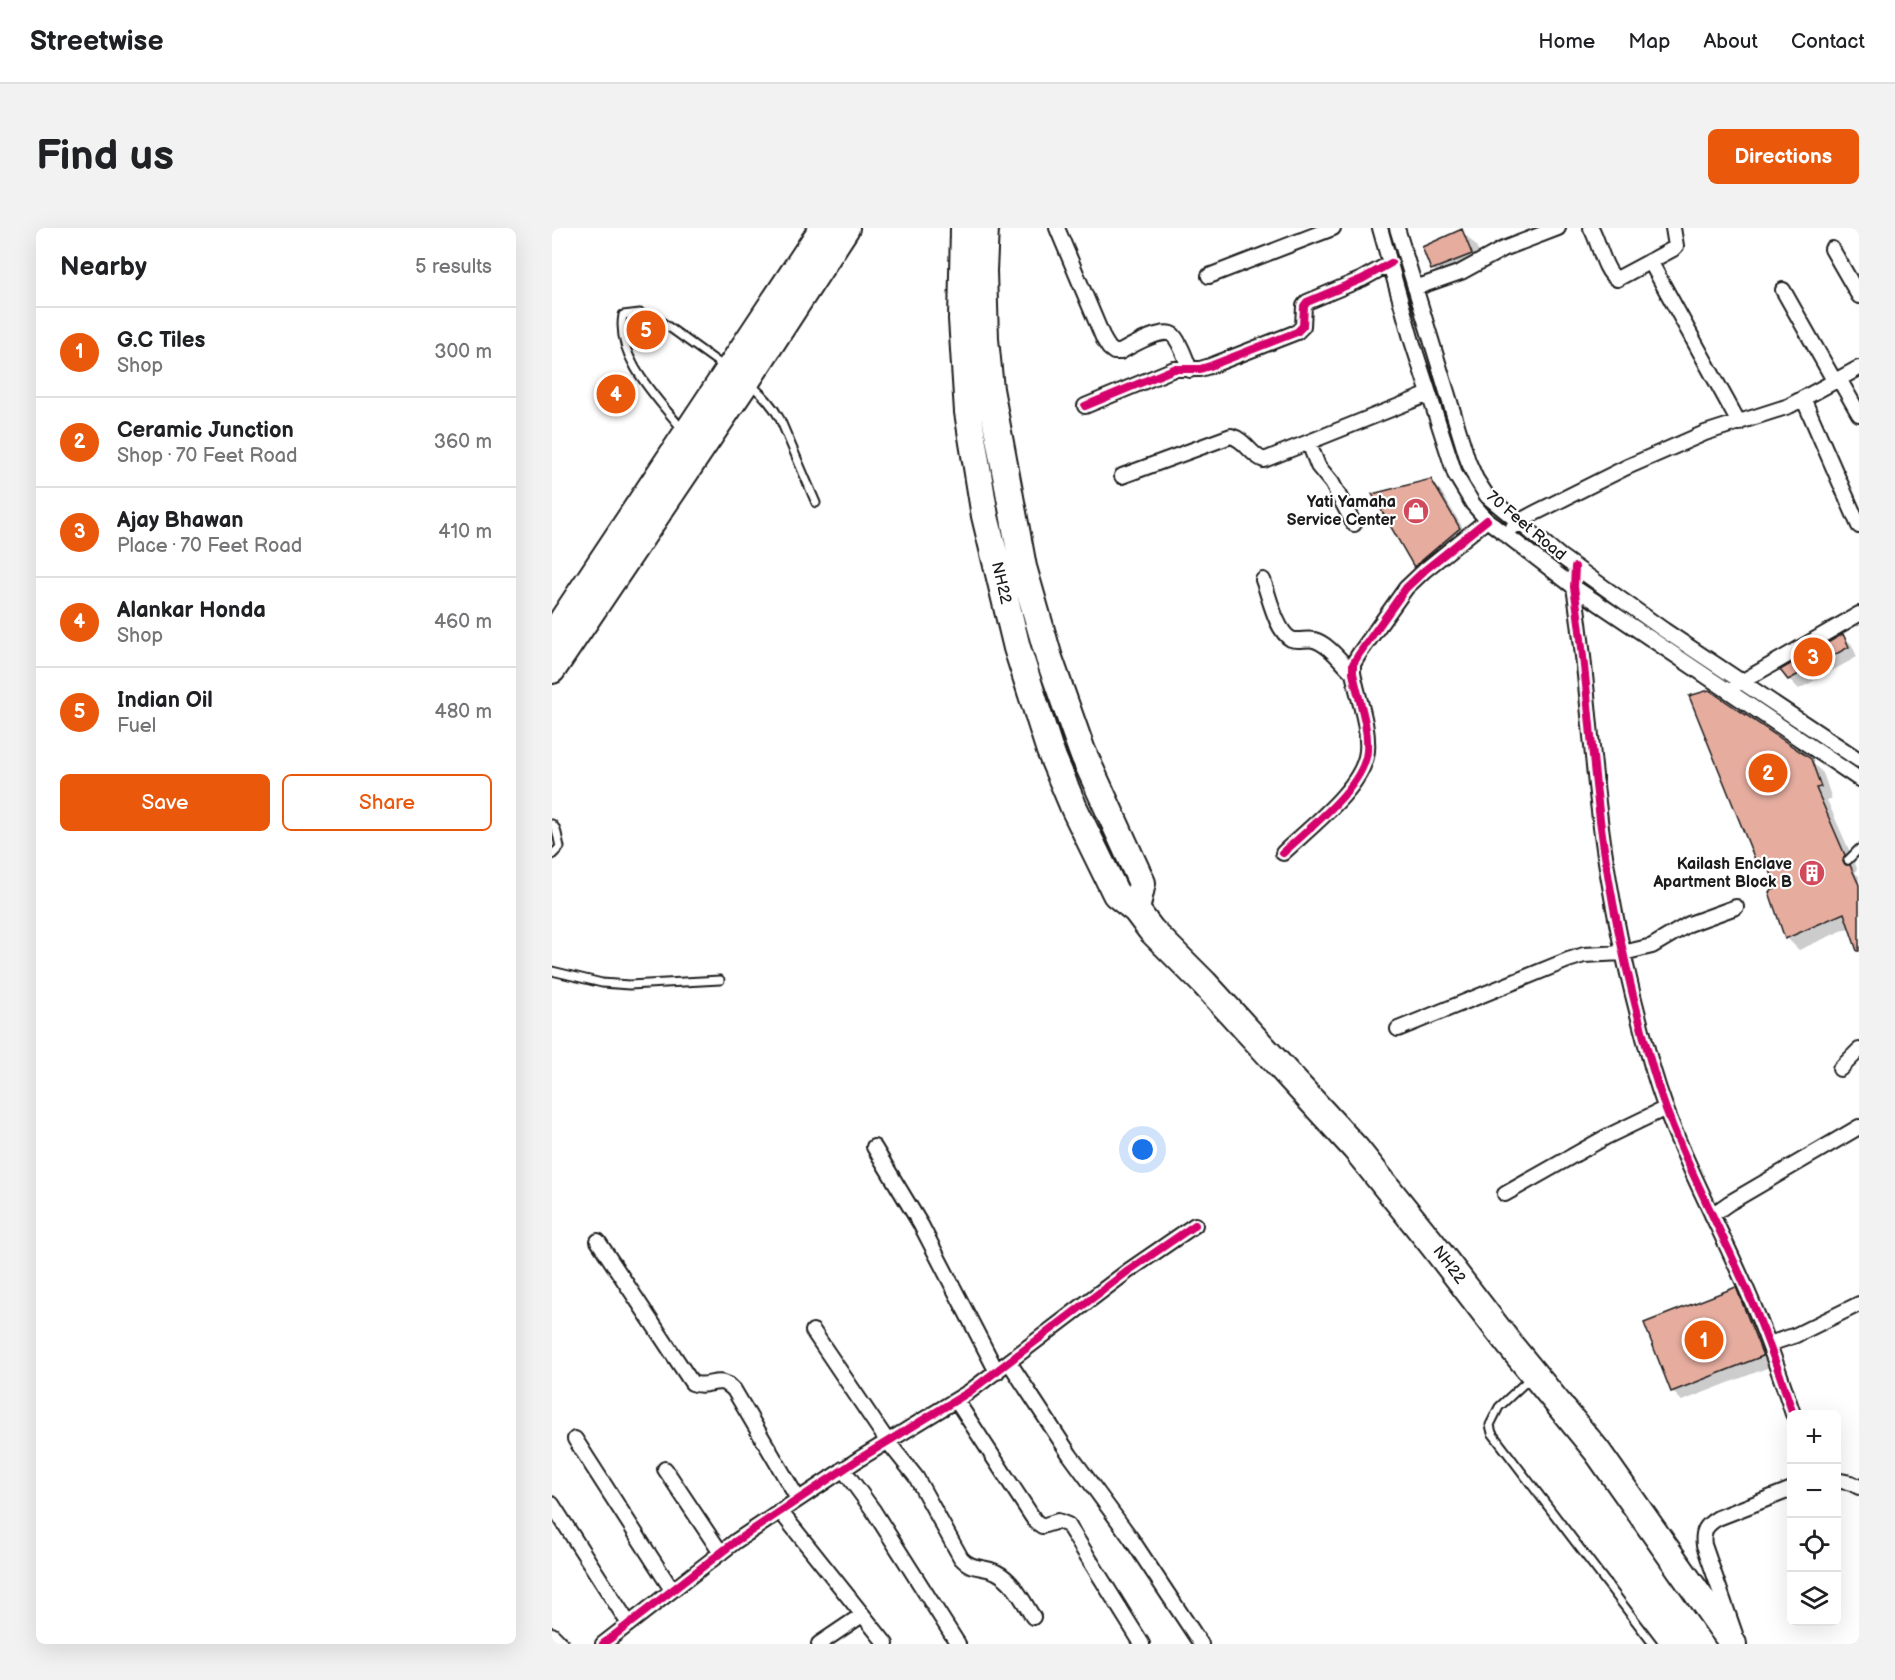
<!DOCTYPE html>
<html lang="en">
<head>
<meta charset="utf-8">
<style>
  :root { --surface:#fff; --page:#f2f2f2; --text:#202124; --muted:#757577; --line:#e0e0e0; --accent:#ea580c }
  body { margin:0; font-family:"Balsamiq Sans",sans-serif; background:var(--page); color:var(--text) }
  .controls { position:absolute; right:18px; bottom:18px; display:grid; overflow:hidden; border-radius:9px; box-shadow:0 6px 24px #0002 }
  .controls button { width:54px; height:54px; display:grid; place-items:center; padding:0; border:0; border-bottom:2px solid var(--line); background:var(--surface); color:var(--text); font:30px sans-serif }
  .you { position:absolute; left:591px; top:922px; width:21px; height:21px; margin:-15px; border:4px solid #fff; border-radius:50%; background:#1a73e8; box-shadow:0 0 0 9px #1a73e833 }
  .badge { display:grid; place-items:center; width:39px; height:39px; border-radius:50%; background:var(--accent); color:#fff; font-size:20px; font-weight:700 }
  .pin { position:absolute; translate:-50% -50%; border:3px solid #fff; box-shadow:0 2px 6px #0006 }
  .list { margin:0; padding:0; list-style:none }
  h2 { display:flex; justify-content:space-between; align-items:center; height:78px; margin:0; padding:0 24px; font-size:26px }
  h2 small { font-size:20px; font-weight:400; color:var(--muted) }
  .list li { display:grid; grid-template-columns:39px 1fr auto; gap:18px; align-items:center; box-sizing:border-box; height:90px; padding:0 24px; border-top:2px solid var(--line) }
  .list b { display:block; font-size:22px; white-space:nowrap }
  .list p { margin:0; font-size:20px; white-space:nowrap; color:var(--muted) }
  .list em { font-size:20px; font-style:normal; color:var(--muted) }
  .actions { display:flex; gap:12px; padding:18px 24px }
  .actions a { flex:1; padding:14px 0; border:2px solid var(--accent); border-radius:9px; text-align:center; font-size:21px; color:var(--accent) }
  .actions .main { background:var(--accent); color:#fff }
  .icon { flex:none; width:33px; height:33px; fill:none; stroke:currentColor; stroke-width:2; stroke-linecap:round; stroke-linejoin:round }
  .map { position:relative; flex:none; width:1307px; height:1416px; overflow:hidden; border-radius:9px }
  header { display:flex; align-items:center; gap:36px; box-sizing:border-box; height:84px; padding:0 30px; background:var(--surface); border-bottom:2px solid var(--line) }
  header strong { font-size:28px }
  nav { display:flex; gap:33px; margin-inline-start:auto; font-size:21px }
  .intro { display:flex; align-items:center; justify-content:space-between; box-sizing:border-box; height:144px; padding:0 36px }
  h1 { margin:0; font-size:42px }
  .button { padding:15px 27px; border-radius:9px; background:var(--accent); color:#fff; font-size:21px; font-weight:700 }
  main { display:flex; gap:36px; padding:0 36px }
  aside { flex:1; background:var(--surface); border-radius:9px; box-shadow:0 6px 24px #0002 }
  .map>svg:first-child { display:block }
</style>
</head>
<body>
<header>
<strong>Streetwise</strong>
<nav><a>Home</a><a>Map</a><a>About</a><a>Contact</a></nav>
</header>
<div class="intro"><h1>Find us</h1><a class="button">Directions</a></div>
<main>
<aside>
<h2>Nearby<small>5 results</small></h2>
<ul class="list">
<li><span class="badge">1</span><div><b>G.C Tiles</b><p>Shop</p></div><em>300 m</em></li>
<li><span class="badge">2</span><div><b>Ceramic Junction</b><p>Shop · 70 Feet Road</p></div><em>360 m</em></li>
<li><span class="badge">3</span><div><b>Ajay Bhawan</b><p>Place · 70 Feet Road</p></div><em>410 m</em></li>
<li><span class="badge">4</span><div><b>Alankar Honda</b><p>Shop</p></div><em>460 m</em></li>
<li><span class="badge">5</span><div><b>Indian Oil</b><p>Fuel</p></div><em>480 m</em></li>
</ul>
<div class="actions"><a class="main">Save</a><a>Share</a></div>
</aside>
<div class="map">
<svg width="1307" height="1416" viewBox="0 0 1307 1416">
  <rect width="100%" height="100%" fill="#fff"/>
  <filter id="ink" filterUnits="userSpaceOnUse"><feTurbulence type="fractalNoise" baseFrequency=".0167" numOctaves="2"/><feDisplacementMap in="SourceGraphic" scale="12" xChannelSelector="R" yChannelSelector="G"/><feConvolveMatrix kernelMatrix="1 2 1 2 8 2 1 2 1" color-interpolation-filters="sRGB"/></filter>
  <g filter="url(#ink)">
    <!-- shadow -->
    <path fill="#0003" d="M910,3L924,18L933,41L895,56L881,41Z
      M878,252L888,262L917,310L872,348L863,338L822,267Z
      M1291,407L1300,417L1305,429L1247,461L1237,451Z
      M1258,533L1271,545L1280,571L1275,572L1305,640L1303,645L1307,648V715L1298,699L1247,722L1235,710L1219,665L1227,661L1220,644L1217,645L1205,633Z
      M1183,1061L1193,1071L1220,1138L1130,1173L1120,1163Z"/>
    <!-- building -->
    <path fill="#e6ad9f" stroke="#1c1c1c" stroke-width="1.5" d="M910,1L920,26L879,42L870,19Z
      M879,251L908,300L862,339L820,266Z
      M1291,406L1297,419L1236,452L1228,442Z
      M1157,462L1259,531L1269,559L1264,560L1293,627L1291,634L1294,637H1298L1307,657V723H1305L1292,685L1233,711L1217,664L1225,660L1213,630L1204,634L1137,468Z
      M1184,1059L1211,1128L1119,1164L1092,1095Z"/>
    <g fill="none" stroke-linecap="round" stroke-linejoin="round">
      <defs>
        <path id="lane" d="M198,156C211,167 220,176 228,191L264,275
          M130,201C106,171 63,129 71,87L88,85L107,92L174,140
          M0,596L4,601L8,619L0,627
          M1296,632L1307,621
          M0,743L50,755L77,757L168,752
          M978,1150L947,1179L938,1197L940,1205L1101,1416"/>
        <path id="street" d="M505,0L552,112L557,120L562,124H568C579,118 611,99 621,107C629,115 634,132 638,142
          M828,0L859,110L903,246L921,276L935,292L1022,359L1307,551
          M845,0L916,233L924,251L935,268L1008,328L1112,402L1307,532
          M1039,0C1047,13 1052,45 1065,51L1121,21L1124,18L1121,0
          M1280,21L1307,68
          M1098,33L1187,195
          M657,48L781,0
          M863,60L909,44L951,21L1006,0
          M1231,62L1283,154
          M1287,151L1307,186
          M1251,170L1307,298
          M533,178L622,141H648L658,138L745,104L751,98L752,78L755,74L810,51L839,35
          M757,215L766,238L780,255L802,296
          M570,248L679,208C694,212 698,227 712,232L877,166
          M961,299L966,294L985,284L1075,239L1153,205L1237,178L1307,140
          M1023,339L1022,359C1033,428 1037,497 1045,566C1055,660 1075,752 1101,842C1124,921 1165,992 1197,1067C1214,1106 1228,1146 1241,1186
          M711,352C717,367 724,403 739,411C746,414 755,410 762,412C777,416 790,435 801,445
          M1184,457L1307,386
          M731,625C757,600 812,559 815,523C817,497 806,470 801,445V436L807,426L854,360L873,342L935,292
          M846,801L1016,732L1032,727L1071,725L1100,718L1137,696L1184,679
          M1288,841L1307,822
          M322,919L369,997L445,1144
          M953,966L1054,909L1114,880
          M1160,987L1177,975L1307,899
          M46,1013L140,1155C157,1162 166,1145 182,1162L246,1271
          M261,1103L336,1214L364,1249L409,1330C421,1343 430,1337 444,1344C461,1352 471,1373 481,1389
          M1217,1116L1244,1107L1307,1076
          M457,1134L518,1227L578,1309L649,1416
          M404,1172L483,1293L490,1298L506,1293L516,1297L590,1416
          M23,1211L120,1362
          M113,1241L169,1325
          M291,1241L321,1282L406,1416
          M1284,1252L1299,1255L1307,1259
          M0,1276L77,1396
          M228,1283L334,1416
          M1183,1406L1152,1317C1150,1303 1154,1297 1166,1290L1240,1261
          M0,1407L9,1416
          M51,1416L184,1313L307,1231L417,1164L576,1043L643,997
          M267,1416L310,1387"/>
        <path id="highway" d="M412,0L410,91L416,184L433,288L465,420L498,523L522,580L564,666L584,682L599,702L652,755L804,921L881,1017L958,1117L1045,1223L1181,1416
          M433,0L431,43L433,111L438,161L471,339L497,430L530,523L590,655L584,682
          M0,408L271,0
          M0,442L194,154L294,0"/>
      </defs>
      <!-- lane casing -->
      <use href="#lane" stroke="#1c1c1c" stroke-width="11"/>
      <!-- street casing -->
      <use href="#street" stroke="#1c1c1c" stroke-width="18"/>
      <!-- highway casing -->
      <use href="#highway" stroke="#1c1c1c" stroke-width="30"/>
      <!-- lane -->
      <use href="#lane" stroke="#fff" stroke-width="7"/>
      <!-- street -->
      <use href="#street" stroke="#fff" stroke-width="14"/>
      <!-- highway -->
      <use href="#highway" stroke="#fff" stroke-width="26"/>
      <defs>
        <path id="cycleway" d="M533,178L622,141H648L658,138L745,104L751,98L752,78L755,74L810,51L839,35
          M1023,339L1022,359C1033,428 1037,497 1045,566C1055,660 1075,752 1101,842C1124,921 1165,992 1197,1067C1214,1106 1228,1146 1241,1186
          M731,625C757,600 812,559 815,523C817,497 806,470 801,445V436L807,426L854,360L873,342L935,292
          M51,1416L184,1313L307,1231L417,1164L576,1043L643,997"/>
      </defs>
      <!-- cycleway casing -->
      <use href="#cycleway" stroke="#fff" stroke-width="11"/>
      <!-- cycleway -->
      <use href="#cycleway" stroke="#d6006c" stroke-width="8"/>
    </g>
  </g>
  <!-- icons -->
  <defs>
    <symbol id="shop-disc" viewBox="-11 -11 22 22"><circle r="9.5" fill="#d1495b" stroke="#fff"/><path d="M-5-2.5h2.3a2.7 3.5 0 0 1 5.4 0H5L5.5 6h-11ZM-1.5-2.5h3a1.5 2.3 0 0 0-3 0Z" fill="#fff"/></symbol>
    <symbol id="building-disc" viewBox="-11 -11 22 22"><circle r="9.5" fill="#d1495b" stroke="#fff"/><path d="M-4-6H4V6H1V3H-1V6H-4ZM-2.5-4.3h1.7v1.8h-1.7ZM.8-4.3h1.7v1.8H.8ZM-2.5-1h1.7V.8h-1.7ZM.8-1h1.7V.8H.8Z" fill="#fff"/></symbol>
  </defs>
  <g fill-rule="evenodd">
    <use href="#shop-disc" x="849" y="268" width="30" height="30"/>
    <use href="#building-disc" x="1245" y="630" width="30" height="30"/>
  </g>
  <g text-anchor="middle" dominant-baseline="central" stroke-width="4.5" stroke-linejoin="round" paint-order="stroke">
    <!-- poi labels -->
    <g font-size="16" font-weight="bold" fill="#1c1c1c" stroke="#fff" text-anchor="end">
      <text x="844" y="274">Yati Yamaha<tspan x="844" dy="18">Service Center</tspan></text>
      <text x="1240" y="636">Kailash Enclave<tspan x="1240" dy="18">Apartment Block B</tspan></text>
    </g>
    <!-- street labels -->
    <g font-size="16" fill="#1c1c1c" stroke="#fff">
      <text transform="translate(974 298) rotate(40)">70 Feet Road</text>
      <text transform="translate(449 355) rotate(77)">NH22</text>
      <text transform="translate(897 1037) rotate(53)">NH22</text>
    </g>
  </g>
</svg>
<div class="controls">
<button>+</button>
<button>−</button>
<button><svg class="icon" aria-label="locate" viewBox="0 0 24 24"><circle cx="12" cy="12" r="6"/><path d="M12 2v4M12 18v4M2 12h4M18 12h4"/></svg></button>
<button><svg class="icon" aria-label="layers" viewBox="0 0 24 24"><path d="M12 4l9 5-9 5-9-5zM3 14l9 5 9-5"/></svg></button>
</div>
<div class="you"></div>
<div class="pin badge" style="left:1152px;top:1112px">1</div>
<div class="pin badge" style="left:1216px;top:545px">2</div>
<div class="pin badge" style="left:1261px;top:429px">3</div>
<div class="pin badge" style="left:64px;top:166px">4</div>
<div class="pin badge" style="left:94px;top:102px">5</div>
</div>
</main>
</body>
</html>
